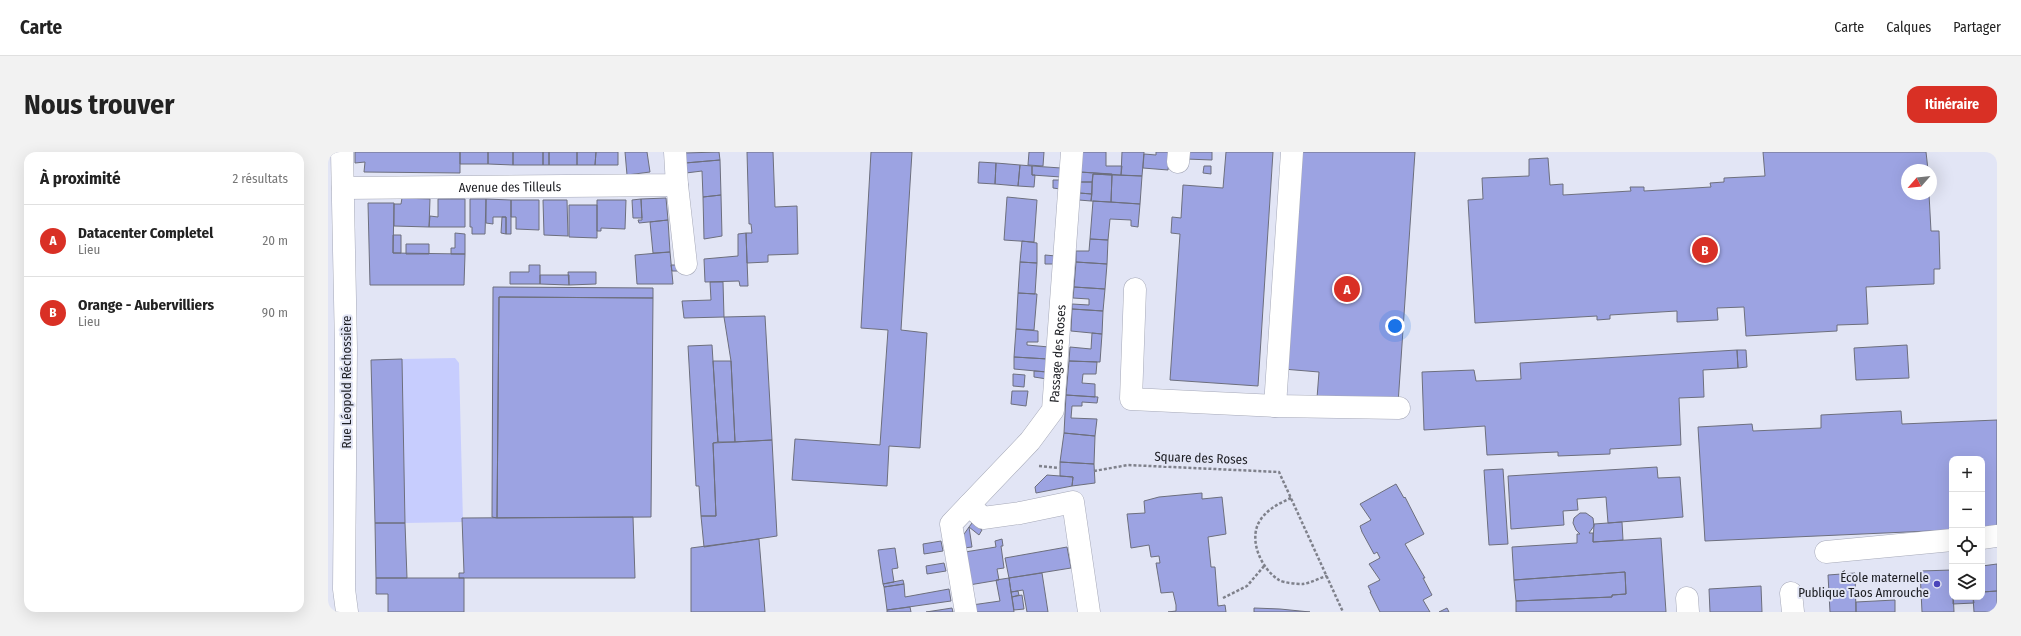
<!DOCTYPE html>
<html lang="fr">
<head>
<meta charset="utf-8">
<style>
  :root { --surface:#fff; --page:#f2f2f2; --text:#222; --muted:#767676; --line:#e0e0e0; --accent:#d93025 }
  body { margin:0; font-family:"Fira Sans Condensed",sans-serif; background:var(--page); color:var(--text) }
  .controls { position:absolute; right:12px; bottom:12px; display:grid; overflow:hidden; border-radius:8px; box-shadow:0 4px 16px #0002 }
  .controls button { width:36px; height:36px; display:grid; place-items:center; padding:0; border:0; border-bottom:1px solid var(--line); background:var(--surface); color:var(--text); font:20px sans-serif }
  .compass { position:absolute; left:1573px; top:12px; width:36px; height:36px; border-radius:50%; background:var(--surface); box-shadow:0 4px 16px #0002; rotate:242deg }
  .you { position:absolute; left:1067px; top:174px; width:14px; height:14px; margin:-10px; border:3px solid #fff; border-radius:50%; background:#1a73e8; box-shadow:0 0 0 6px #1a73e833 }
  .badge { display:grid; place-items:center; width:26px; height:26px; border-radius:50%; background:var(--accent); color:#fff; font-size:13px; font-weight:700 }
  .pin { position:absolute; translate:-50% -50%; border:2px solid #fff; box-shadow:0 1px 4px #0006 }
  .list { margin:0; padding:0; list-style:none }
  h2 { display:flex; justify-content:space-between; align-items:center; height:52px; margin:0; padding:0 16px; font-size:17px }
  h2 small { font-size:13px; font-weight:400; color:var(--muted) }
  .list li { display:grid; grid-template-columns:26px 1fr auto; gap:12px; align-items:center; box-sizing:border-box; height:72px; padding:0 16px; border-top:1px solid var(--line) }
  .list b { display:block; font-size:15px; white-space:nowrap }
  .list p { margin:0; font-size:13px; white-space:nowrap; color:var(--muted) }
  .list em { font-size:13px; font-style:normal; color:var(--muted) }
  .icon { flex:none; width:22px; height:22px; fill:none; stroke:currentColor; stroke-width:2; stroke-linecap:round; stroke-linejoin:round }
  .map { position:relative; flex:none; width:1669px; height:460px; overflow:hidden; border-radius:12px }
  header { display:flex; align-items:center; gap:24px; box-sizing:border-box; height:56px; padding:0 20px; background:var(--surface); border-bottom:1px solid var(--line) }
  header strong { font-size:19px }
  nav { display:flex; gap:22px; margin-inline-start:auto; font-size:14px }
  .intro { display:flex; align-items:center; justify-content:space-between; box-sizing:border-box; height:96px; padding:0 24px }
  h1 { margin:0; font-size:28px }
  .button { padding:10px 18px; border-radius:12px; background:var(--accent); color:#fff; font-size:14px; font-weight:700 }
  main { display:flex; gap:24px; padding:0 24px }
  aside { flex:1; background:var(--surface); border-radius:12px; box-shadow:0 4px 16px #0002 }
  .map>svg:first-child { display:block }
</style>
</head>
<body>
<header>
<strong>Carte</strong>
<nav><a>Carte</a><a>Calques</a><a>Partager</a></nav>
</header>
<div class="intro"><h1>Nous trouver</h1><a class="button">Itinéraire</a></div>
<main>
<aside>
<h2>À proximité<small>2 résultats</small></h2>
<ul class="list">
<li><span class="badge">A</span><div><b>Datacenter Completel</b><p>Lieu</p></div><em>20 m</em></li>
<li><span class="badge">B</span><div><b>Orange - Aubervilliers</b><p>Lieu</p></div><em>90 m</em></li>
</ul>
</aside>
<div class="map">
<svg width="1669" height="460" viewBox="0 0 1669 460">
  <rect width="100%" height="100%" fill="#e2e5f5"/>
  <!-- green -->
  <path fill="#c7cdfe" d="M127,206L131,211L135,370L77,371L74,207Z"/>
  <!-- building -->
  <path fill="#9ca3e2" stroke="#6d6f7d" d="M27,0H132V21L36,20L37,10L27,11Z
    M132,0H160V12H132Z
    M160,0H185V13L160,12Z
    M185,0H215V13H185Z
    M215,0H221V13H215Z
    M221,0H249V13H221Z
    M249,0H268L267,13H249Z
    M268,0H290V13H267Z
    M297,0H319L322,20L299,23Z
    M391,0L392,8L357,11L356,1Z
    M419,0H445L447,55L469,54L470,102L440,103V110L419,111L418,81H424L423,72H421Z
    M543,0H584L573,178L599,181L592,296L561,294L559,334L464,328L467,287L552,293L560,178L533,176Z
    M701,0H716L715,14L700,13Z
    M754,0H778V14H794L793,23L752,20Z
    M794,0H816L814,24L793,23Z
    M828,0H842L840,18L815,16L816,2L828,3Z
    M859,0H884V8L858,7Z
    M898,0H945L930,234L842,228L852,82L843,81L844,65L853,66L855,33L895,36Z
    M970,0H1087L1070,252L989,246L991,220L955,217Z
    M1435,0H1598L1600,18H1579V42H1601L1603,79H1611L1612,117H1606V132L1538,135L1540,172L1509,173V179L1418,184L1416,155L1389,156L1390,168L1349,170V159L1282,163V167L1269,168V164L1147,171L1140,48L1155,47L1154,26L1201,24V7L1220,6L1222,33L1235,32V43L1303,39L1302,35H1316V39L1383,35L1382,31L1396,30V26L1437,24Z
    M392,8L393,43L375,45L374,19L358,21L357,11Z
    M651,10L668,11L667,32L650,31Z
    M668,11L692,13L690,34L667,32Z
    M692,13L704,14V23H707L706,35L690,34Z
    M704,14L733,16V25L704,23Z
    M876,14H883V22L875,21Z
    M752,20L784,22V23L765,22L764,30H752Z
    M765,22L784,23L783,50L763,49Z
    M784,23L814,24L812,52L783,50Z
    M725,28H732V37L725,36Z
    M752,30H764V42L751,41Z
    M751,41L764,42L763,49L751,48Z
    M393,43L394,84L376,87L375,45Z
    M679,45L709,48L706,90L676,88Z
    M74,46L102,47L101,75L66,74V52H73Z
    M338,46L340,68L311,71L310,68H314L313,47Z
    M110,47H137V75H101L102,64L110,65Z
    M142,47H158L157,82H144V75H142Z
    M158,47L183,48V82H178V65H165V72L158,71Z
    M313,47L314,66H305L304,48Z
    M183,48H211V78L188,77V65H183Z
    M215,48H239L240,84L216,83Z
    M269,48H298L297,77L273,76V79H269Z
    M765,49L812,52L810,75L803,74V68L782,67L780,88L762,87Z
    M40,51H66L65,101L137,102L136,133H42Z
    M241,53H269V86L241,85Z
    M174,65H178V82L173,81Z
    M340,68L342,100L325,101L322,70Z
    M127,81L137,82V102H123V96H127Z
    M418,81L420,134H412L411,129L377,130L376,107L410,104V82Z
    M65,83H73V101H65Z
    M762,87L780,88L779,112L748,110V99H761Z
    M694,89L709,91V111L692,110Z
    M78,92H101V102H78Z
    M342,100L345,132H309L307,103Z
    M717,103L728,104L727,112H717Z
    M692,110L709,111L707,142L690,141Z
    M748,110L779,112L777,137L746,135Z
    M201,113H212V132H182V120H201Z
    M343,113H351V119H344Z
    M240,120H268V132L241,133Z
    M212,123H241V133L212,132Z
    M382,130H395L396,165L356,166L354,149L383,148Z
    M165,135L325,136V146L171,145L169,366L164,365Z
    M746,135L777,137L775,159L744,157V152L761,153V147L745,146Z
    M690,141L709,142L706,178L688,177Z
    M171,145L325,146L323,365L169,366Z
    M744,157L775,159L774,182L743,179Z
    M437,164L444,288L407,290L403,209L396,165Z
    M688,177L710,179V190H699V193L721,195L720,207L686,205Z
    M764,181L774,182L772,210L741,209L742,195L763,197Z
    M384,193L390,290L385,291L388,364H373L371,334H368L360,194Z
    M1579,193L1581,226L1528,228L1526,196Z
    M1409,198L1410,216L1375,218L1376,245L1351,246L1353,293L1282,297V302L1230,304V300L1159,303L1157,274L1096,278L1094,220L1146,218L1148,229L1193,227L1192,211Z
    M1409,198H1418L1419,215L1410,216Z
    M686,205L720,207L719,220L686,217Z
    M74,207L77,371H47L43,208Z
    M385,209H403L407,290H390Z
    M741,209L769,210L768,222H755L754,231L767,232V245L738,243Z
    M706,219L719,220V227L706,225Z
    M685,222L697,223L696,235L685,234Z
    M684,239H700L698,254L683,252Z
    M738,243L770,245L769,251L754,250V254H744L743,266L769,267L767,284L736,281Z
    M1573,259L1574,272L1669,268V376H1654V307H1624V378L1377,389L1370,275L1424,272L1425,279L1493,276V263Z
    M736,281L767,284L766,312L732,310Z
    M444,288L449,384L376,395L373,364H388L385,291Z
    M732,310L766,312L767,331L744,334L745,325L732,324Z
    M1329,315L1330,326L1352,325L1355,365L1280,371L1278,345L1249,347L1250,358L1235,359L1236,373L1183,377L1180,324Z
    M1175,317L1180,392L1161,393L1156,318Z
    M719,323L745,325L744,334L708,341L707,335Z
    M1068,332L1076,346L1077,345L1096,382L1077,392L1097,426H1095L1104,443L1095,448L1102,460H1052L1042,440H1043L1040,434L1052,428L1041,412L1052,406L1049,400L1046,402L1034,380L1032,374L1043,368L1032,352Z
    M874,341V347L894,345L898,382L880,385L883,415H887L890,454L897,453L898,460H840L848,459V453L845,440L833,441L828,411H832L831,404L823,405L821,393L803,396L799,362L817,361L816,349L831,345Z
    M1252,361H1258L1265,366L1266,374L1261,381H1265V390L1333,386L1338,460H1188V449L1284,445V443L1298,442L1297,420L1186,428L1184,395L1249,391V382H1252L1248,378L1245,371L1246,366Z
    M305,365L307,426H131V421H136L134,366Z
    M1294,370L1295,388L1265,390L1266,372Z
    M47,371H77L79,426H48Z
    M644,371L654,378L651,383L641,375Z
    M641,375L644,395L636,396L634,385Z
    M431,387L437,460H363V396Z
    M674,387L675,394H673L676,416L669,417L671,428L641,433L637,400L668,395L667,389Z
    M613,389L615,399L596,402L595,392Z
    M739,395L743,416L681,426L677,406Z
    M567,396L570,416L564,417L566,430L555,432L550,398Z
    M616,411L618,419L599,422L598,414Z
    M1669,412V439L1654,440V414Z
    M1624,418L1626,460H1594L1592,419Z
    M1297,420L1298,442L1284,443V445L1188,449L1186,428Z
    M714,421L720,460H699L695,438L683,440L681,426Z
    M1527,421L1528,460H1502L1500,423Z
    M48,426H136V460H60V442H48Z
    M681,426L686,460H645L644,453L672,449L668,428Z
    M575,428L576,432L556,435L555,432Z
    M576,432L577,445L621,437L623,449L559,458L556,435Z
    M1433,434L1434,460H1382L1381,437Z
    M690,439L691,443L684,445L683,440Z
    M1669,439V460H1646L1645,445H1654V440Z
    M694,443L696,457L686,458L684,445Z
    M1625,445H1645L1646,451L1625,452Z
    M1567,448V460H1528V450Z
    M582,455L583,460H559V458Z
    M624,456L625,460H598Z
    M926,456L952,457L982,460H926Z
    M1119,456L1121,460H1111Z"/>
  <g fill="none" stroke-linecap="round" stroke-linejoin="round">
    <defs>
      <g id="minor">
        <path d="M14,0L18,196L16,437L19,460"/>
        <path d="M964,0L947,254L1071,256"/>
        <path d="M850,10L851,0"/>
        <path d="M349,33L358,112"/>
        <path id="s1" d="M15,36L349,33L347,0"/>
        <path d="M807,137L803,247L947,254"/>
        <path d="M641,353L655,366L692,361L745,350L761,460"/>
        <path d="M1654,386L1669,384"/>
        <path d="M1498,400L1624,388"/>
        <path d="M1463,441L1465,460"/>
        <path d="M1359,446L1360,460"/>
        <path id="s2" d="M638,460L623,372L702,289L725,258L744,0"/>
      </g>
    </defs>
    <!-- minor casing -->
    <use href="#minor" stroke="#a6a9b8" stroke-width="23"/>
    <!-- path -->
    <path stroke="#7f818b" stroke-width="2.5" stroke-dasharray="3 2" stroke-linecap="butt" d="M711,314L731,316
      M766,319L800,313L951,320L1015,460
      M963,346C952,351 941,356 933,367C919,386 933,417 951,428C956,431 970,432 975,432C983,431 991,426 999,424
      M895,446L919,434L937,413"/>
    <!-- minor -->
    <use href="#minor" stroke="#fff" stroke-width="22"/>
  </g>
  <!-- markers -->
  <circle fill="#4b46bc" stroke="#e2e5f5" stroke-width="1.5" cx="1609" cy="432" r="4"/>
  <g text-anchor="middle" dominant-baseline="central" stroke-width="4" stroke-linejoin="round" paint-order="stroke">
    <!-- street labels -->
    <g font-size="13" fill="#1c1d22" stroke="#e2e5f5">
      <text stroke="none"><textPath href="#s1" startOffset="167">Avenue des Tilleuls</textPath></text>
      <text stroke="none"><textPath href="#s2" startOffset="299">Passage des Roses</textPath></text>
      <text transform="translate(18 230) rotate(-90)">Rue Léopold Réchossière</text>
      <text transform="translate(873 306) rotate(2)">Square des Roses</text>
    </g>
    <!-- poi labels -->
    <g font-size="13" fill="#1c1d22" stroke="#e2e5f5" text-anchor="end">
      <text x="1601" y="425">École maternelle<tspan x="1601" dy="15">Publique Taos Amrouche</tspan></text>
    </g>
  </g>
</svg>
<div class="controls">
<button>+</button>
<button>−</button>
<button><svg class="icon" aria-label="locate" viewBox="0 0 24 24"><circle cx="12" cy="12" r="6"/><path d="M12 2v4M12 18v4M2 12h4M18 12h4"/></svg></button>
<button><svg class="icon" aria-label="layers" viewBox="0 0 24 24"><path d="M12 4l9 5-9 5-9-5zM3 14l9 5 9-5"/></svg></button>
</div>
<svg class="compass" viewBox="-18 -18 36 36"><path d="M0-13l5 13h-10z" fill="#e53935"/><path d="M0 13l5-13h-10z" fill="#767676"/></svg>
<div class="you"></div>
<div class="pin badge" style="left:1019px;top:137px">A</div>
<div class="pin badge" style="left:1377px;top:98px">B</div>
</div>
</main>
</body>
</html>
